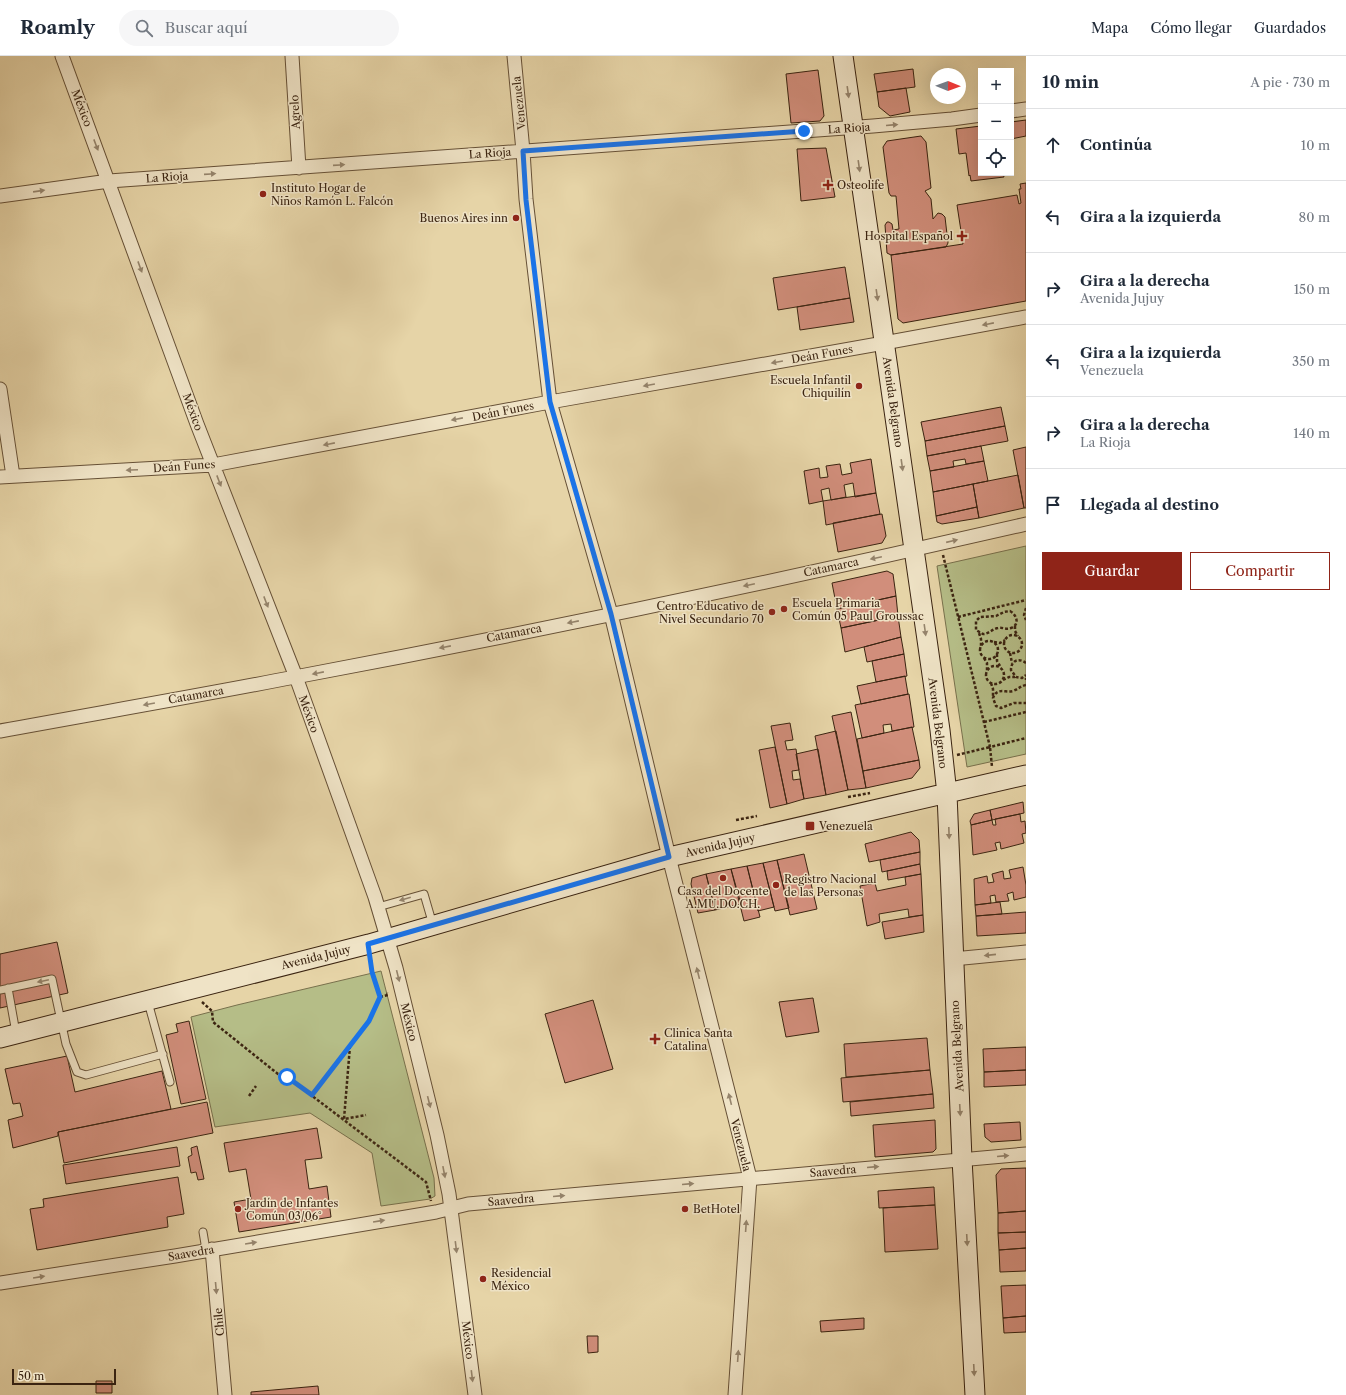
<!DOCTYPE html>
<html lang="es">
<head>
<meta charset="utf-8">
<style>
  :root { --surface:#fff; --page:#f6f6f7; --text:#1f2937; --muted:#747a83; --line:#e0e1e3; --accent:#8f2418 }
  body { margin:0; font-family:"Libre Caslon Text",serif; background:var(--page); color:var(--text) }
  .controls { position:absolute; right:12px; top:12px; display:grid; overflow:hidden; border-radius:0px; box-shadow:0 4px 16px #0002 }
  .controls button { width:36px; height:36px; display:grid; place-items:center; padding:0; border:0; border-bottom:1px solid var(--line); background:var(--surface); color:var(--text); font:20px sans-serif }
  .compass { position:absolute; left:930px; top:12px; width:36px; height:36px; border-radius:50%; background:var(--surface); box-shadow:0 4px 16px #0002; rotate:91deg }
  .scale { position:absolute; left:12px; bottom:10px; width:104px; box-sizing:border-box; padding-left:4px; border:2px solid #3b2411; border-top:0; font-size:11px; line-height:14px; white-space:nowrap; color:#3b2411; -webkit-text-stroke:3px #efe3c6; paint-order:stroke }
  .stop { position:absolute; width:12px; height:12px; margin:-9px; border:3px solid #1a73e8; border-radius:50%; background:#fff }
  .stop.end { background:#1a73e8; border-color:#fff; box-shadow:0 1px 4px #0008 }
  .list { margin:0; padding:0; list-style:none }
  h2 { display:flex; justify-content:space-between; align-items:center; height:52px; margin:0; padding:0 16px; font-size:17px }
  h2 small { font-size:13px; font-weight:400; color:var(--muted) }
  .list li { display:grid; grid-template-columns:26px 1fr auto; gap:12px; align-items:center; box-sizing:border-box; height:72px; padding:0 16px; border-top:1px solid var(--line) }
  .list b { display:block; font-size:15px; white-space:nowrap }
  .list p { margin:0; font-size:13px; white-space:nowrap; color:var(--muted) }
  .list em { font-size:13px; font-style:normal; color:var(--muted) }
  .actions { display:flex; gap:8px; padding:12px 16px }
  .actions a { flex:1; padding:9px 0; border:1px solid var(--accent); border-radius:0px; text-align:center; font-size:14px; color:var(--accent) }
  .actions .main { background:var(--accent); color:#fff }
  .icon { flex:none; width:22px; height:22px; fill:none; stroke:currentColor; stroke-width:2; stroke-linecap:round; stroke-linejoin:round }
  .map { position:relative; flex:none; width:1026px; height:1339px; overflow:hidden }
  header { display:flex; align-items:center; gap:24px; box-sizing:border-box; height:56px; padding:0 20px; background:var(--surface); border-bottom:1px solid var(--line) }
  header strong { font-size:19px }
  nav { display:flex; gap:22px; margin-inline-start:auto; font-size:14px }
  .search { width:280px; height:36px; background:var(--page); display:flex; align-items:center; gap:10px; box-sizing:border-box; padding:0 14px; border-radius:22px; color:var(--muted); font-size:15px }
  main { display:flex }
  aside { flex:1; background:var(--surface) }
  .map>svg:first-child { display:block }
</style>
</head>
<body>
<header>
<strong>Roamly</strong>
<div class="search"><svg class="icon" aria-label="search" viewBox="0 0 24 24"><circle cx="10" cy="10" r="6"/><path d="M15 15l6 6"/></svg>Buscar aquí</div>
<nav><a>Mapa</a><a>Cómo llegar</a><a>Guardados</a></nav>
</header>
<main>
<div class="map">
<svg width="1026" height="1339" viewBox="0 0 1026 1339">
  <rect width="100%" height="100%" fill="#e6d4a7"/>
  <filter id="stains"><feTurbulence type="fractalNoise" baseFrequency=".005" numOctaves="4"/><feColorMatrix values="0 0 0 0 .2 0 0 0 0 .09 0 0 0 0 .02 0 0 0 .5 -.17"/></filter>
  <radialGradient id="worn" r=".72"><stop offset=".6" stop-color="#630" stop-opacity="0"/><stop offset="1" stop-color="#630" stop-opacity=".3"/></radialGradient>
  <!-- green -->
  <path fill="#b5bd87" stroke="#78704c" d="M1026,490V698L967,711L937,510Z
    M381,915L434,1122L435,1140L430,1143L381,1150L372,1097L310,1057L215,1071L191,961L237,949Z"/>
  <!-- building -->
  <path fill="#d18e7b" stroke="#3b2411" d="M913,13L915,31L877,36L874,18Z
    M818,14L824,60L820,65L791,67L786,18Z
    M906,32L910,56L890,60L879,51L877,36Z
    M1026,64V80L1011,83V66Z
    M981,70V117H1003L1004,121L971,125L970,119L969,120L966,97L959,98L956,73Z
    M921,80L926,86L931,132L925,135L931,143L933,163L938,157L942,158L945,161L948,187L946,191L891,199L887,197L885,169L887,166H889L892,168L893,174L899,173L896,140H891L889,137L883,91L887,85Z
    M826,92L835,141L801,145L797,93Z
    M1026,127V245L903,267L898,263L891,199L963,188L957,149L1017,139L1019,148L1021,147L1019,133H1021L1020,128Z
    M845,211L850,242L778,254L773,222Z
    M850,242L854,266L800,274L797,251Z
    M1001,351L1005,370L925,385L921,366Z
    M1005,370L1008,385L927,400L925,385Z
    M981,390L984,405L966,408L965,403L953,405L954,411L930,415L927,400Z
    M1026,391V452H1024L1013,394Z
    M871,403L876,437L855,441L853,427L844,429L846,441L831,444L829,432L821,434L823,445L809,448L804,415L819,412L820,422L828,421L826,410L840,408L842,419L852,417L850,407Z
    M984,405L988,425L933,436L930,415Z
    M1018,419L1024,452L979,462L973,428Z
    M973,428L977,451L936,460L933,436Z
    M876,437L880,458L826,469L823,445Z
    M977,451L979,462L942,468L937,466L936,460Z
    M882,458L886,480L882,487L838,496L833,467Z
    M887,515L893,518L896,540L837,553L832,527Z
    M896,540L898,560L841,572L837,553Z
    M898,560L901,581L845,596L841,572Z
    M901,581L904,598L867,606L864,591Z
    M904,598L907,620L876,626L872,605Z
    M905,620L908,638L861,648L857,630Z
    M909,638L914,671L892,675L891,668L883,669L884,677L862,682L855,649Z
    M851,656L866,732L848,734L832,660Z
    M790,667L793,684L785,685L787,694L796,693L799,714L792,715L793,724L800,723L804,743L787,748L771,670Z
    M912,671L919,704L863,715L857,683Z
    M836,675L848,734L826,739L815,680Z
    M775,691L787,748L770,752L759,694Z
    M818,693L826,739L804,743L796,698Z
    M919,704L920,712L912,722L866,732L863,715Z
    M1023,746L1024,757L992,764L990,754Z
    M990,754L992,764L971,769L970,765L974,758Z
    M1020,758L1021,766L1025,765L1026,777L1022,778L1024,787L1001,793L1000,786L995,787L997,794L973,799L971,769L992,764L993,769H996L995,763Z
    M911,776L919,784L920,796L869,806L865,788Z
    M920,796V808L882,816L880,804Z
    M804,798L817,853L790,859L777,804Z
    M777,804L789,852L775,855L763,807Z
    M763,807L774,851L758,855L747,810Z
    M920,808L921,818L888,824L887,815Z
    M747,810L760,861L744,865L731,813Z
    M1023,811L1026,829V841L1014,844L1013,836L1007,838L1009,845L996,846L995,839L990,840L991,847L975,849L974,823L987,820L988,827L994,826L992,818L1003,815L1004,823L1011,822L1009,814Z
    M731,813L741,848L715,854L706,818Z
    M706,818L715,854L698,857L691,828L692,822Z
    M921,818L923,859L909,861L908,853L879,858L880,866L867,870L860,830L875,827L877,835L906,829L905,821Z
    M1000,846L1002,858L976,860L975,849Z
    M1026,856V877L977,880L976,860Z
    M923,859L924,876L885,883L882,866Z
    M57,886L68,937L0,952V898Z
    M813,942L819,976L786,981L779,946Z
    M593,944L613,1013L565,1027L545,958Z
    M189,965L206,1043L181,1048L166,979L178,976L176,968Z
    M927,982L930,1014L846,1021L844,988Z
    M1026,991V1014L984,1016L983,993Z
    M67,1000L75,1036L162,1015L171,1053L58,1076V1080L13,1092L8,1064L23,1060L20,1047L13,1048L5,1013Z
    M930,1014L933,1038L843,1046L841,1022Z
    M1026,1014V1029L984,1031V1016Z
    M933,1038L934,1052L851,1060L850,1046Z
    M207,1046L213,1077L64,1107L58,1076Z
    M935,1064L936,1093L933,1096L875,1101L873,1069Z
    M1020,1066L1021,1084L991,1086L985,1081L984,1068Z
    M317,1072L322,1102L305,1104L309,1133L327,1130L331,1161L239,1176L234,1146L251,1143L246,1113L229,1116L224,1087Z
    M197,1090L204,1123L198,1124L196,1116L191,1117L188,1101L192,1099L191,1092Z
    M177,1091L180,1110L66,1128L63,1109Z
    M1026,1112V1155L998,1157L996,1119L1001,1113Z
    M178,1121L184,1158L167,1161L168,1171L37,1194L30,1153L44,1151L43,1143Z
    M934,1131L935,1149L879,1152L878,1135Z
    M935,1149L938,1193L885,1196L883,1152Z
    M1026,1155V1176L998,1177V1157Z
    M1026,1176V1192L999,1194L998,1177Z
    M1026,1192V1215L1000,1216L999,1194Z
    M1026,1229V1260L1003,1262L1001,1230Z
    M1026,1260V1276L1004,1277L1003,1262Z
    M864,1262V1273L821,1276L820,1265Z
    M587,1280H598V1296L588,1297Z
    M96,1325H112V1337H96Z
    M318,1330L319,1339H251V1336Z"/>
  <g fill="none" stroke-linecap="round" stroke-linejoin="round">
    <defs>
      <path id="service" d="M378,851L424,838L433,869
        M8,932L16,977
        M0,934L52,923L66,988L77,1016L86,1019L163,998
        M148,946L170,1026
        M203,1176L206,1194"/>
      <path id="minor" d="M62,0L197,368L296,621L375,841L396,912L437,1079L449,1138L475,1339
        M292,0L299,112
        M514,0L523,95L526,143L550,346L611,558L669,801L750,1122L735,1339
        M1011,55L1026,53
        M0,140L109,125L873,70L952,63L981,59
        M0,333L13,420
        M0,421L213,409L550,346L884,287L1026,261
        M0,675C98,657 197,640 295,621C540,575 783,524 1026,468
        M953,903L1026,896
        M212,1193L225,1339
        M0,1227L175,1200L436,1156L468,1148L1026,1098"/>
      <path id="secondary" d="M843,0L940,674L947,738L962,1103L975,1339
        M0,982L369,888L669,801L1026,719"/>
    </defs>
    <!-- service casing -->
    <use href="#service" stroke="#665036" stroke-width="9"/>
    <!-- minor casing -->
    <use href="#minor" stroke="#665036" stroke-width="15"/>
    <!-- secondary casing -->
    <use href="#secondary" stroke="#3b2411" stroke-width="21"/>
    <!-- path -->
    <path stroke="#3b2411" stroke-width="2.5" stroke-dasharray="3 2" stroke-linecap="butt" d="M943,499L990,691L1026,682
      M1026,552L1024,559L1026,564
      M1010,555C1017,559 1020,569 1011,572C1006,574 1003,571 998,572C992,573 989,578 983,578L976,574V565L980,561L996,560L1004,556Z
      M958,561L1026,544
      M1015,570V575L1018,580
      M979,577L981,583V590
      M1004 588a9 9 0 1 1 18 0a9 9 0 1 1-18 0Z
      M980 594a9 9 0 1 1 18 0a9 9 0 1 1-18 0Z
      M994,586L1000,587L1005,584
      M1010,597L1012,607
      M997,598V605L1000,610
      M984,602L987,607V615
      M1026,607C1018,601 1011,605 1011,614L1016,621L1022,622L1026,619
      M986 619a9 9 0 1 1 18 0a9 9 0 1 1-18 0Z
      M1026,622V624
      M1003,624L1009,621H1015
      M991,627L993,633V640
      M1026,629C1021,630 1018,633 1013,635C1005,637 997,631 993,642L996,650L1001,652L1014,647H1026
      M984,666L1026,656
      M957,699L990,691L992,711
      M848,741L870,737
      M736,764L757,760
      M380,941L388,939L387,937
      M202,946L212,955L213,966L278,1018L287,1021L426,1126L431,1145
      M350,990L344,1063L366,1059
      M312,1039L369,965L380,941L372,916L371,904
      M249,1040L256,1030"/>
    <!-- service -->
    <use href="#service" stroke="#efe3c6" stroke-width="7"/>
    <!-- minor -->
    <use href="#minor" stroke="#efe3c6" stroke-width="13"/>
    <!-- secondary -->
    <use href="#secondary" stroke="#efe3c6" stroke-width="19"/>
  </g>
  <!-- one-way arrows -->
  <defs><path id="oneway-solid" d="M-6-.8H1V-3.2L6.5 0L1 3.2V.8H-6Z"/></defs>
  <g fill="#95846c">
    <use href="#oneway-solid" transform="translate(848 36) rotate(82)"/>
    <use href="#oneway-solid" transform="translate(892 69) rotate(-5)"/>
    <use href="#oneway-solid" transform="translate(96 89) rotate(69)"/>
    <use href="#oneway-solid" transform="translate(339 109) rotate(-4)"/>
    <use href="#oneway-solid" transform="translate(859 110) rotate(82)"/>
    <use href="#oneway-solid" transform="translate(210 118) rotate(-4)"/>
    <use href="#oneway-solid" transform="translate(39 135) rotate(-8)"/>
    <use href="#oneway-solid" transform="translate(140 211) rotate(70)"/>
    <use href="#oneway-solid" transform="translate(877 239) rotate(82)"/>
    <use href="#oneway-solid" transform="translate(988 268) rotate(169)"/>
    <use href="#oneway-solid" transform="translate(777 306) rotate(170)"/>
    <use href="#oneway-solid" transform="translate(649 329) rotate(170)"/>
    <use href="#oneway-solid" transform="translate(457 363) rotate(169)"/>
    <use href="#oneway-solid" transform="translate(329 388) rotate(169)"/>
    <use href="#oneway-solid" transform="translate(902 409) rotate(82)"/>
    <use href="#oneway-solid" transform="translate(132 414) rotate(177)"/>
    <use href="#oneway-solid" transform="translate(219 425) rotate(69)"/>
    <use href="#oneway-solid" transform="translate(952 485) rotate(-13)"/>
    <use href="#oneway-solid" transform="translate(876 502) rotate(168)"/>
    <use href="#oneway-solid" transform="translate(749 529) rotate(168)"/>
    <use href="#oneway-solid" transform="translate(266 546) rotate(69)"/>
    <use href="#oneway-solid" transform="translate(573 566) rotate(169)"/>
    <use href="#oneway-solid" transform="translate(925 574) rotate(82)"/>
    <use href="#oneway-solid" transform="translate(445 591) rotate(169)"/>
    <use href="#oneway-solid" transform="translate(318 617) rotate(169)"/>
    <use href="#oneway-solid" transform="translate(149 648) rotate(170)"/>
    <use href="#oneway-solid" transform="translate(949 777) rotate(88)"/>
    <use href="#oneway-solid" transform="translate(405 843) rotate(164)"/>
    <use href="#oneway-solid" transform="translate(990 899) rotate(174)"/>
    <use href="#oneway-solid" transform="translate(698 917) rotate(-104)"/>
    <use href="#oneway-solid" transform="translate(398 920) rotate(76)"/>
    <use href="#oneway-solid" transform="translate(43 925) rotate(168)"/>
    <use href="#oneway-solid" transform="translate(730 1043) rotate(-104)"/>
    <use href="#oneway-solid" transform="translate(429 1046) rotate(76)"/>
    <use href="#oneway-solid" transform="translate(960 1054) rotate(87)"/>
    <use href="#oneway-solid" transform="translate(1003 1100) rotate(-5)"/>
    <use href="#oneway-solid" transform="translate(873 1111) rotate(-5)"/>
    <use href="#oneway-solid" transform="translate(444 1116) rotate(79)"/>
    <use href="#oneway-solid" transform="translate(688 1128) rotate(-5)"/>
    <use href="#oneway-solid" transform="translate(559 1140) rotate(-5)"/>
    <use href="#oneway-solid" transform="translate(379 1165) rotate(-9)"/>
    <use href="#oneway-solid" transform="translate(746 1170) rotate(-86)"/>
    <use href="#oneway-solid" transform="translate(967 1184) rotate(87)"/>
    <use href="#oneway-solid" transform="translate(251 1187) rotate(-9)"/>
    <use href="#oneway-solid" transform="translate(456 1191) rotate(83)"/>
    <use href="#oneway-solid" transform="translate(39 1221) rotate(-9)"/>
    <use href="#oneway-solid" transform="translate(216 1232) rotate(85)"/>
    <use href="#oneway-solid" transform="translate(738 1300) rotate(-86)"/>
    <use href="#oneway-solid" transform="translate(974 1314) rotate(87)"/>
    <use href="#oneway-solid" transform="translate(472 1320) rotate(83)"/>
  </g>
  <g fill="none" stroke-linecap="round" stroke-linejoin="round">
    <!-- route -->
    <path stroke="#1a73e8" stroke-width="5" d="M287,1021L312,1039L369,965L380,941L372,916L368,888L669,801L611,558L550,346L526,144L523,95L804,75"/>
  </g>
  <!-- markers -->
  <g fill="#8f2418" stroke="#efe3c6" stroke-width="1.5">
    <path d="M826 123h4v4h4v4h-4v4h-4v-4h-4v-4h4z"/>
    <circle cx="263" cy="138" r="4"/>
    <circle cx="516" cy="162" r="4"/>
    <path d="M960 174h4v4h4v4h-4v4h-4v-4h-4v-4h4z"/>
    <circle cx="859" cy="330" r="4"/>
    <circle cx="784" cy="553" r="4"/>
    <circle cx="772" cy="556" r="4"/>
    <rect x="805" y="765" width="10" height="10" rx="2"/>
    <circle cx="723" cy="822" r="4"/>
    <circle cx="776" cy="829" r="4"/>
    <path d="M653 977h4v4h4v4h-4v4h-4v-4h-4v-4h4z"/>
    <circle cx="238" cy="1153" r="4"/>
    <circle cx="685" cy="1153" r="4"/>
    <circle cx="483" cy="1223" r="4"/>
  </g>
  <g text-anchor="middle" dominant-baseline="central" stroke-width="3" stroke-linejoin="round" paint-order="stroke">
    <!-- street labels -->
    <g font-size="11" fill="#3b2411" stroke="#efe3c6">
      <text transform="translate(519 47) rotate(-96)">Venezuela</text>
      <text transform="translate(82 52) rotate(69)">México</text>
      <text transform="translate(295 56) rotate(-93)">Agrelo</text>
      <text transform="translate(849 72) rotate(-4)">La Rioja</text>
      <text transform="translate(490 97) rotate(-4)">La Rioja</text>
      <text transform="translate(167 121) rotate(-4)">La Rioja</text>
      <text transform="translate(822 298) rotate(-10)">Deán Funes</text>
      <text transform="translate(893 346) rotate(82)">Avenida Belgrano</text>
      <text transform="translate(503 355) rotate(-11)">Deán Funes</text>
      <text transform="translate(193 356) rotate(70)">México</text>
      <text transform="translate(184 410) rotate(-4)">Deán Funes</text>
      <text transform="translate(831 511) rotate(-12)">Catamarca</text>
      <text transform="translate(514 577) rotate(-11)">Catamarca</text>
      <text transform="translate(196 639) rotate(-10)">Catamarca</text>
      <text transform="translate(309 658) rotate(70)">México</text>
      <text transform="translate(938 667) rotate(83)">Avenida Belgrano</text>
      <text transform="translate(720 789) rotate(-13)">Avenida Jujuy</text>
      <text transform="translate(316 901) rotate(-14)">Avenida Jujuy</text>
      <text transform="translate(409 966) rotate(76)">México</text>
      <text transform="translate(957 990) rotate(-93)">Avenida Belgrano</text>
      <text transform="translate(741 1089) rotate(76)">Venezuela</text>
      <text transform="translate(833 1115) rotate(-5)">Saavedra</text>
      <text transform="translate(511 1144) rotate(-5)">Saavedra</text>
      <text transform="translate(191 1197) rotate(-10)">Saavedra</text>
      <text transform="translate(219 1266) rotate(-95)">Chile</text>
      <text transform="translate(468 1284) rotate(83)">México</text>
    </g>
    <!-- poi labels -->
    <g font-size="11" fill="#3b2411" stroke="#efe3c6" text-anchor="start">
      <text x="837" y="129">Osteolife</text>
      <text x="271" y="132">Instituto Hogar de<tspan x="271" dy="13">Niños Ramón L. Falcón</tspan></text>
      <text x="508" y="162" text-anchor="end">Buenos Aires inn</text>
      <text x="953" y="180" text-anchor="end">Hospital Español</text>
      <text x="851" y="324" text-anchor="end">Escuela Infantil<tspan x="851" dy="13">Chiquilín</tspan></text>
      <text x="792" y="547">Escuela Primaria<tspan x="792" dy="13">Común 05 Paul Groussac</tspan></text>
      <text x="764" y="550" text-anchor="end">Centro Educativo de<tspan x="764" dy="13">Nivel Secundario 70</tspan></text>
      <text x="819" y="770">Venezuela</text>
      <text x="784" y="823">Registro Nacional<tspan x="784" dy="13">de las Personas</tspan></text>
      <text x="723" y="835" text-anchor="middle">Casa del Docente<tspan x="723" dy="13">A.MU.DO.CH.</tspan></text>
      <text x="664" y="977">Clinica Santa<tspan x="664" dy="13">Catalina</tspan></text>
      <text x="246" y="1147">Jardín de Infantes<tspan x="246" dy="13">Común 03/06°</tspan></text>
      <text x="693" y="1153">BetHotel</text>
      <text x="491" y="1217">Residencial<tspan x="491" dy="13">México</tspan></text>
    </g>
  </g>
  <rect width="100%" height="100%" filter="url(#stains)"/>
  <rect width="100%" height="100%" fill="url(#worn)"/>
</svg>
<div class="controls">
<button>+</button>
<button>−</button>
<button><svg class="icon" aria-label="locate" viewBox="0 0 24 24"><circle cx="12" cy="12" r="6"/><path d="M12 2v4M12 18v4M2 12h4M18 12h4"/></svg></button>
</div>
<svg class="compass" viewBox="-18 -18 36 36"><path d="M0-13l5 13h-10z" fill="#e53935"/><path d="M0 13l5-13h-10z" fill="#747a83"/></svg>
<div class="scale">50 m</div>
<div class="stop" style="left:287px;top:1021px"></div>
<div class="stop end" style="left:804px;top:75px"></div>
</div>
<aside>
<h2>10 min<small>A pie · 730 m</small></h2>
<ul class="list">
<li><svg class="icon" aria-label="ahead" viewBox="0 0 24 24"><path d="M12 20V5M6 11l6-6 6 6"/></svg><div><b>Continúa</b></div><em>10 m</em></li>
<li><svg class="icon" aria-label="left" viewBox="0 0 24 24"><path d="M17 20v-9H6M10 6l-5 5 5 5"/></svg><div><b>Gira a la izquierda</b></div><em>80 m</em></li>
<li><svg class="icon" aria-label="right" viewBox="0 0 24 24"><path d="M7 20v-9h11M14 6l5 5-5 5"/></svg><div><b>Gira a la derecha</b><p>Avenida Jujuy</p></div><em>150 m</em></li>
<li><svg class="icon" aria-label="left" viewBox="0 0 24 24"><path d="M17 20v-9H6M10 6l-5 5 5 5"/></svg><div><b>Gira a la izquierda</b><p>Venezuela</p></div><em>350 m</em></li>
<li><svg class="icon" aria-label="right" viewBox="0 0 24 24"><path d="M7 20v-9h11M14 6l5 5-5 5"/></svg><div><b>Gira a la derecha</b><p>La Rioja</p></div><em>140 m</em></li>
<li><svg class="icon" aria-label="arrive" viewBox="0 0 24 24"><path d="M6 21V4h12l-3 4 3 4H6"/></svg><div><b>Llegada al destino</b></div></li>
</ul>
<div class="actions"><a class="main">Guardar</a><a>Compartir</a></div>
</aside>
</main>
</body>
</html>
